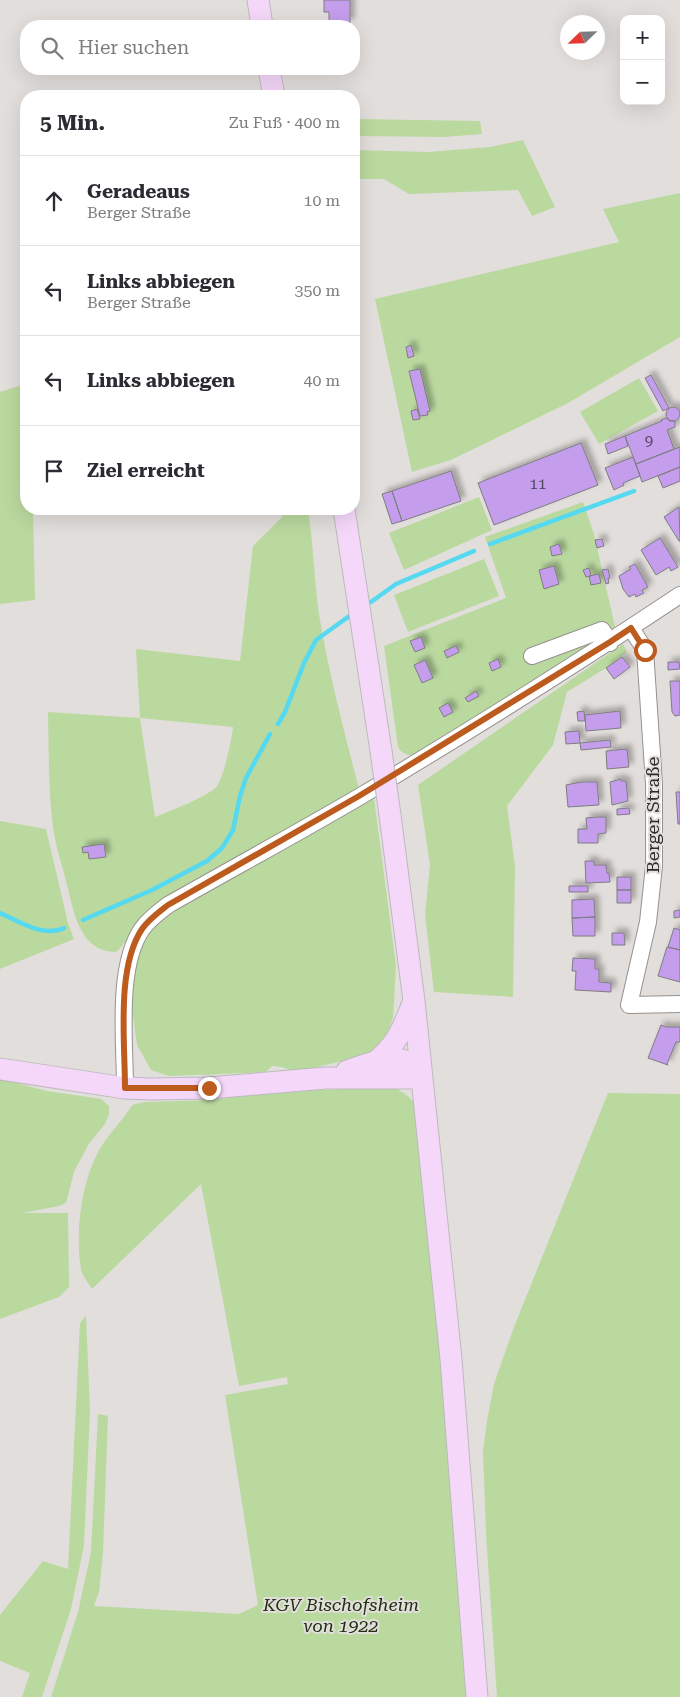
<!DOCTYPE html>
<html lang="de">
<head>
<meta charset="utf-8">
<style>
  :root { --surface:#fff; --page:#f2f2f3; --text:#2b2b33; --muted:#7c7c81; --line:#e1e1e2 }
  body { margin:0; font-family:"Roboto Serif",serif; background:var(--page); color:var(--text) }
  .controls { position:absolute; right:15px; top:15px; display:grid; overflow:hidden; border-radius:10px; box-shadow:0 5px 20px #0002 }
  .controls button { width:45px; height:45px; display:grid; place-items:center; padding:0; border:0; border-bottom:1px solid var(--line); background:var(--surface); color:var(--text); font:25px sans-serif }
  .compass { position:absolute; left:560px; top:15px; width:45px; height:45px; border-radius:50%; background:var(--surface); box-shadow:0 5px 20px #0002; rotate:247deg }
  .stop { position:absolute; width:15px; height:15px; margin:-11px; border:4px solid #bd5b1e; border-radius:50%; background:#fff }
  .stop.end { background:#bd5b1e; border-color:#fff; box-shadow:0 1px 5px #0008 }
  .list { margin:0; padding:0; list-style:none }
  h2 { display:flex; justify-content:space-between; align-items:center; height:65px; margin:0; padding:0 20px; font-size:21px }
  h2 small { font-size:16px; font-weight:400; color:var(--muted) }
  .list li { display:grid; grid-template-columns:32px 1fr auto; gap:15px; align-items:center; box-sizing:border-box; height:90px; padding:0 20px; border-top:1px solid var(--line) }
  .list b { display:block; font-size:19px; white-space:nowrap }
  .list p { margin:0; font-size:16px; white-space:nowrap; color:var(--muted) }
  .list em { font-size:16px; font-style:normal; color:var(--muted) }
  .icon { flex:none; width:28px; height:28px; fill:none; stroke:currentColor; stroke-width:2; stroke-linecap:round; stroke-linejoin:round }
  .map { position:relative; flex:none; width:680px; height:1697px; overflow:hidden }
  .search { position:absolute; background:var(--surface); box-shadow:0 5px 20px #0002; left:20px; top:20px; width:340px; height:55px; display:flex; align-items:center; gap:12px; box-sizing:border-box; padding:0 18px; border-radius:20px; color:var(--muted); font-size:19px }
  .panel { position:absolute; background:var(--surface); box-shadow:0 5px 20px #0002; left:20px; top:90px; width:340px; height:425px; border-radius:20px }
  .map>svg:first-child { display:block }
</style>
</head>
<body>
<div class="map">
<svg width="680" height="1697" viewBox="0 0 680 1697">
  <defs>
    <filter id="shadow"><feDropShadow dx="4.5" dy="-4.5" stdDeviation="2.5" flood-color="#0004"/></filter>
  </defs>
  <rect width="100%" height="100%" fill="#e2dedc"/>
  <!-- green -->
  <path fill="#bad99f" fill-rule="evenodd" d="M354,119L480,121L482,134L444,137L354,136Z
    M523,140L555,207L532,216L518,190L409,194L384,179H354V150L429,152L490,147Z
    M680,193V337L568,403L451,460L412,472L375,299L619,242L603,209Z
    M639,378L658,411L599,444L580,412Z
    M22,385L26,388V509H33L35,600L0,604V392Z
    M479,497L492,530L404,570L389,533Z
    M583,502L594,534L615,627L423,753C412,756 404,757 398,747L384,646L506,598L485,537Z
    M281,509H308C314,548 314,587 321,626C331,681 345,735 359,789L163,899C155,904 148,909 141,917C132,928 128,942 116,952C80,952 74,913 67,885C63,868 57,851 54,834C48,794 49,753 48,712L140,718L136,649L240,661L253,546L282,517ZM140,718L233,727C232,739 224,776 217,786C211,795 168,812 155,817Z
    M484,559L499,596L408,632L394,595Z
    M623,644L627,652L606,668L567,692L553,745L507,806L515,866L513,997L434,992L425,915L430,865L418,785Z
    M374,798L396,966L393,1018L388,1032L379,1044L371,1052L360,1057L295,1072L282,1067L272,1066L266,1072L169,1076L151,1070L137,1045L130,995L132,978L142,942L153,927L173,912L201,894Z
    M0,821L46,829L68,923L74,939L0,969Z
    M0,1079L47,1091L101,1099L109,1106V1114L105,1124L88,1145L74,1172L66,1203L59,1206L23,1213H68L69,1287L59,1297L0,1319Z
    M393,1087C409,1096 414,1098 419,1116L458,1560L467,1697H51L78,1612L91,1552L98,1414L108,1416L103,1553L99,1592L94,1606L239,1614L258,1605L225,1395L288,1384L287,1377L239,1386L201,1184L92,1289C88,1283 82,1275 81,1269C75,1233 81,1184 98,1152C107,1135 122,1122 132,1105L145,1102L213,1100L273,1092Z
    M608,1093L680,1094V1697H497L486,1534L483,1451L487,1421L494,1384L514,1327Z
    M86,1315L90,1411L84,1545L71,1609L42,1697H22L30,1673L0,1661V1615L43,1561L68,1569L80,1323Z"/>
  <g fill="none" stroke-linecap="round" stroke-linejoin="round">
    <!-- stream -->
    <path stroke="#55d9f0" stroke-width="4.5" d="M490,544L634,491
      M371,602L396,584L474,551
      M278,724L285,712L304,663L316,640L348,617
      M0,913C19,921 43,938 64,928
      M83,920L152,890L207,861L222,848L233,830L240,796L246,778L270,734"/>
  </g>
  <!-- building -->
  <path fill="#c49dec" stroke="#7e7d80" filter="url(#shadow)" d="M324,0H350V23H329V12H324Z
    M411,345L414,356L408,358L406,347Z
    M420,369L430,411L427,412L428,415L420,416L409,371Z
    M651,375L669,408L663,411L645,378Z
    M666 414a7 7 0 1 1 14 0a7 7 0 1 1-14 0Z
    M417,409L420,419L413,420L411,411Z
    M666,418L670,421H675V427L667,430L674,449L636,464L625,436L662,421L661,420Z
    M625,436L628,446L608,454L605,444Z
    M581,443L598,485L494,525L478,483Z
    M680,447V467L642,482L636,464Z
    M633,457L640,476L623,483L624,485L614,490L605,468Z
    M680,467V481L663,488L658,476Z
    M451,471L461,501L402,521L392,491Z
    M392,491L402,521L392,524L382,494Z
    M679,507L680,541H679L664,517Z
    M660,538L678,567L671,571L669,567L656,575L641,550Z
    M602,539L604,546L597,548L595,540Z
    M559,544L562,554L552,556L550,547Z
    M635,564L648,587L642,590L644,593L636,597L635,594L629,597L623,589L619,576L631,569L629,567Z
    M554,566L559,584L544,589L539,570Z
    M589,568L591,576L586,577L583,570Z
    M608,569L610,578H608L609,583L606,584L602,570Z
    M599,574L601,583L591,585L589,576Z
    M421,637L425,648L415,652L410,641Z
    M456,646L459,652L447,658L444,651Z
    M622,657L630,667L614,679L606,668Z
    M498,659L501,667L492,671L489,663Z
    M425,660L433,678L422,683L414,665Z
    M668,662H679L680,669L668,670Z
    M670,681H680V715L675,716L672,712Z
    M476,691L479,696L468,702L465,698Z
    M448,703L453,712L444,717L439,708Z
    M584,711L585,721H578L577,712Z
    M620,711L621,728L586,731L585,715Z
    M579,731L580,743L566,744L565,732Z
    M610,740L611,747L581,750L580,743Z
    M627,749L629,767L607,769L606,751Z
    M621,779V781H626L628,801L612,805L610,782Z
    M581,782H597L599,805L568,807L566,785Z
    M676,792H680V824H678Z
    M629,808L630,814L617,815V809Z
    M597,817H606V833L598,834V843H578V829H587L586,818Z
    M104,844L106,857L89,859L88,852L83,853L82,847Z
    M585,861H594V865H606L607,873H609L610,882L586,883Z
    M617,877H631V890H617Z
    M569,886H588V892H569Z
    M617,890H631V903H617Z
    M594,899L595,917L572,918V900Z
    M680,910V917L674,918V911Z
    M595,917V936H573L572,918Z
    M674,928L680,930V950L668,947Z
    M612,933H624L625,945H612Z
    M667,947L680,950V982L658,976Z
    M573,958L595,959V969H599V982L611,983V992L575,990L576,971H572Z
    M661,1025L666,1027H680V1042H676L667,1064L668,1065L648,1058Z"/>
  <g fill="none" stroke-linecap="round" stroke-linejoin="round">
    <defs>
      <path id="minor" d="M631,628L645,650L654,784V866L648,922L629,1005L680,1004
        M532,656L602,630L610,643
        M125,1088C125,1042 116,967 142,929C149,919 159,912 168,905C231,869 296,834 359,797C468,732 575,665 680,595"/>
      <path id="major" d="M258,0L262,26
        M269,69L274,96
        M344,509L381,751
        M390,815L414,1001L451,1359L477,1697
        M374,1063C396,1046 403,1029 413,1003
        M0,1069L125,1088L151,1089L209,1088L326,1078H422
        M347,1071C362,1066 395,1053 409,1063C415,1066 419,1072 422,1078"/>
    </defs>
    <!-- minor casing -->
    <use href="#minor" stroke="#95918f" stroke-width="18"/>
    <!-- major casing -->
    <use href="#major" stroke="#bbb" stroke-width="23"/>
    <!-- minor -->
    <use href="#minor" stroke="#fff" stroke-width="16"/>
    <!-- major -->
    <use href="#major" stroke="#f5d7fa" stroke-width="21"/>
    <defs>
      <path id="major-bridge" d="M381,751L390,815"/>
    </defs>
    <!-- major-bridge casing -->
    <use href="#major-bridge" stroke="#bbb" stroke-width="23" stroke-linecap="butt"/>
    <!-- major-bridge -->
    <use href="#major-bridge" stroke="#f5d7fa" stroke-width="21"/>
  </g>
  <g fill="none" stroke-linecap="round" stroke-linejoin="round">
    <!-- route -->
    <path stroke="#bd5b1e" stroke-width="6" d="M209,1088H125C125,1042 116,968 142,929C149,919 159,912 168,905L359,796L610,642L631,628L645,650"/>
  </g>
  <g text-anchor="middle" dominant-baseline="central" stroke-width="4" stroke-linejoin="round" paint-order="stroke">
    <!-- number labels -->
    <g font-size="15" fill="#52485a">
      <text x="649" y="441">9</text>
      <text x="538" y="484">11</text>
    </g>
    <!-- street labels -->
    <g font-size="18" fill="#2c2b2a" stroke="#e2dedc">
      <text transform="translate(652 815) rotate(-90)">Berger Straße</text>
    </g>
    <!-- park labels -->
    <g font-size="18" font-style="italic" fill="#20310f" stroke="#e2dedc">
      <text x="341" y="1604">KGV Bischofsheim<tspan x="341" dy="21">von 1922</tspan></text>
    </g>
  </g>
</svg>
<div class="controls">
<button>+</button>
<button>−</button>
</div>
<svg class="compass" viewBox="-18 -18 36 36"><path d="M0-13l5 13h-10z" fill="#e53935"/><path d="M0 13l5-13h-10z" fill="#7c7c81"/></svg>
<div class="stop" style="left:645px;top:650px"></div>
<div class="stop end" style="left:209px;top:1088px"></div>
<div class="search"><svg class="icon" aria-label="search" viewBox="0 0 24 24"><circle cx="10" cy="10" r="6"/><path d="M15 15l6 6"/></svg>Hier suchen</div>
<section class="panel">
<h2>5 Min.<small>Zu Fuß · 400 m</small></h2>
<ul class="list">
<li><svg class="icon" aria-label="ahead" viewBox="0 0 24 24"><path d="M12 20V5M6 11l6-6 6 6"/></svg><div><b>Geradeaus</b><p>Berger Straße</p></div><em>10 m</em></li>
<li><svg class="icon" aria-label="left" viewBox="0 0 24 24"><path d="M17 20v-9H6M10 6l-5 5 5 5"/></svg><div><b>Links abbiegen</b><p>Berger Straße</p></div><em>350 m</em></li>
<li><svg class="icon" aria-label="left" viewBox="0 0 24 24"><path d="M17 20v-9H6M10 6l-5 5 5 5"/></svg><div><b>Links abbiegen</b></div><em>40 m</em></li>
<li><svg class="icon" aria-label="arrive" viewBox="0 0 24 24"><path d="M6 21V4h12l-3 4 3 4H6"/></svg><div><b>Ziel erreicht</b></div></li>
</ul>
</section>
</div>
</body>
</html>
